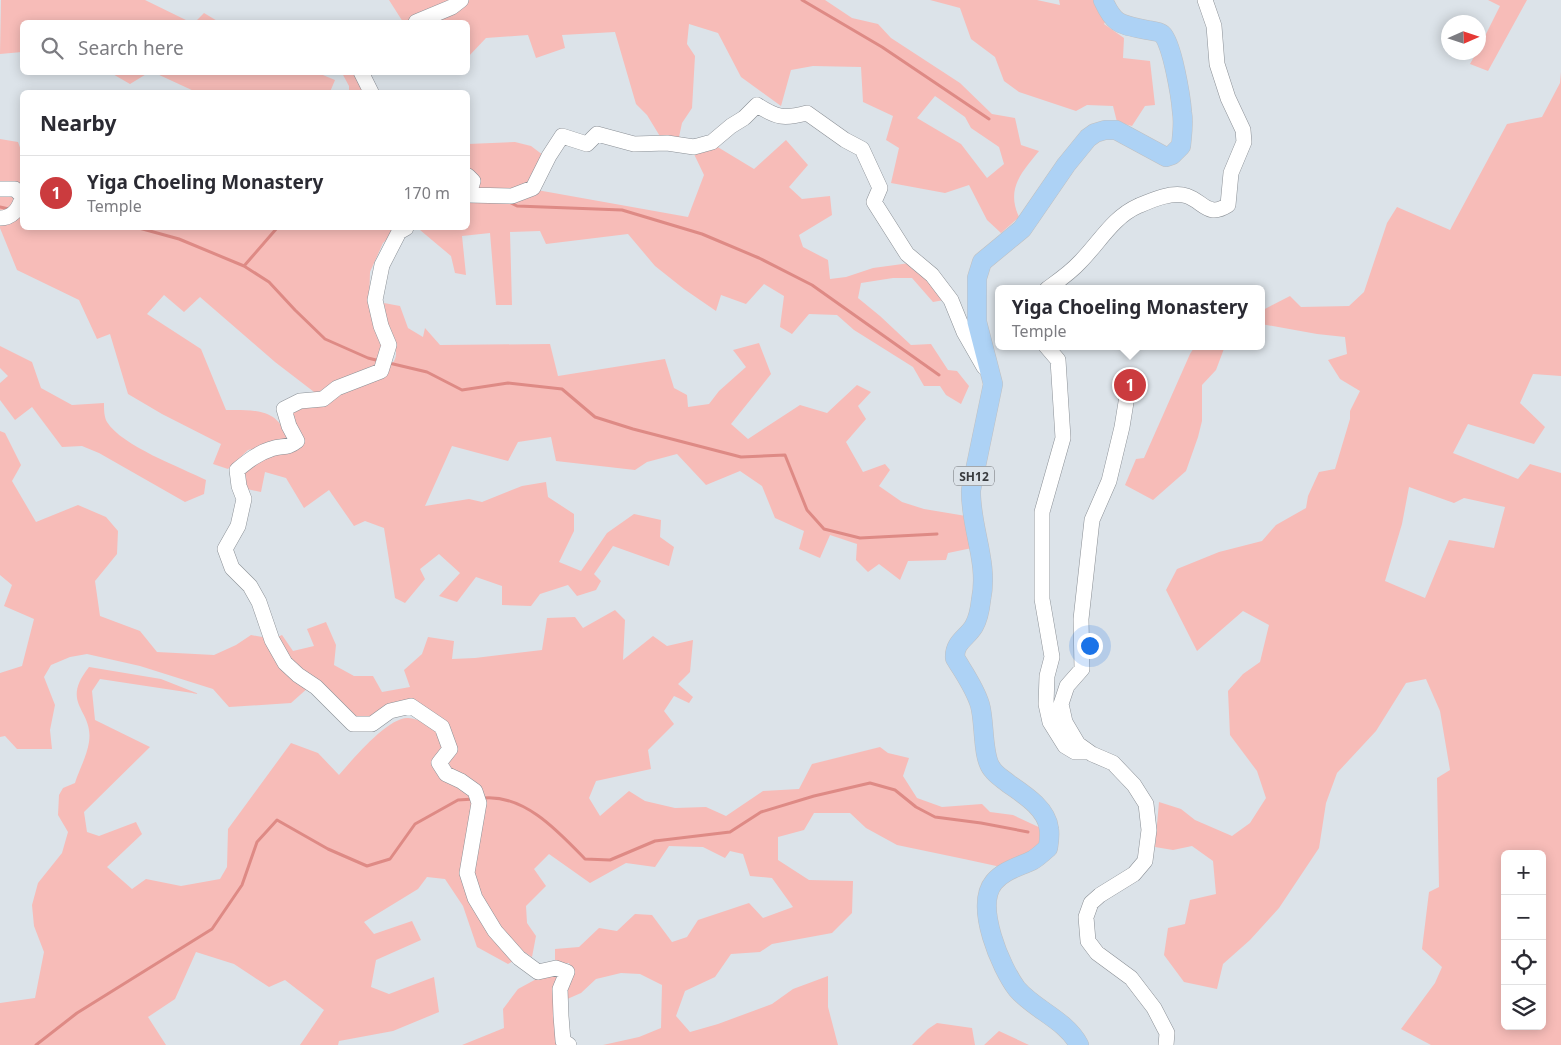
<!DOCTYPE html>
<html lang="en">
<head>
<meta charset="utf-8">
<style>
  :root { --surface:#fff; --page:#f2f2f3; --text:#2b2b33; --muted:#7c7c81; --line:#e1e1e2; --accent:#cb3b3e }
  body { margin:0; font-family:"Noto Sans",sans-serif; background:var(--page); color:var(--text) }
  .controls { position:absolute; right:15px; bottom:15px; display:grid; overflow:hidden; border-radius:8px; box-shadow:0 2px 12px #0003 }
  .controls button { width:45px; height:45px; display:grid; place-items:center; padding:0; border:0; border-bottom:1px solid var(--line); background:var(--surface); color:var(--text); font:25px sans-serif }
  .compass { position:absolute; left:1441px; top:15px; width:45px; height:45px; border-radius:50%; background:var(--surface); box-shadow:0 2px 12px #0003; rotate:87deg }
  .you { position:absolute; left:1089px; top:645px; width:18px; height:18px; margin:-12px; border:4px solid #fff; border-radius:50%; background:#1a73e8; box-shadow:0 0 0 8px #1a73e833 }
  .badge { display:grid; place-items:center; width:32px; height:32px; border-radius:50%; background:var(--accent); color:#fff; font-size:16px; font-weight:700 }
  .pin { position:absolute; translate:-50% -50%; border:2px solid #fff; box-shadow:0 1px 5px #0006 }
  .popup { position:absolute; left:995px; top:285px; width:270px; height:65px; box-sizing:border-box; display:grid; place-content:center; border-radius:8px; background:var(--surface); filter:drop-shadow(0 1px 4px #0005); font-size:16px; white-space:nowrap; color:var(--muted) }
  .popup b { font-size:19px; color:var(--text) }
  .popup::after { content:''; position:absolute; left:50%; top:100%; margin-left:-10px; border:10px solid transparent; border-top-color:var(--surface) }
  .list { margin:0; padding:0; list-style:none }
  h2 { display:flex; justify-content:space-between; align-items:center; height:65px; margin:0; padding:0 20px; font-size:21px }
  h2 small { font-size:16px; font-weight:400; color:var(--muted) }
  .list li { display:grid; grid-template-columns:32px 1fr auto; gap:15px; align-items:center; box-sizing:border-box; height:75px; padding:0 20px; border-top:1px solid var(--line) }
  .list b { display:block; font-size:19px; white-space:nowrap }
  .list p { margin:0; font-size:16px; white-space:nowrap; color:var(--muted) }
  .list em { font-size:16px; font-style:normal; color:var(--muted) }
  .icon { flex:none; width:28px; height:28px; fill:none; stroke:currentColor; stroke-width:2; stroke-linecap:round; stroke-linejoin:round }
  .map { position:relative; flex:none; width:1561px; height:1045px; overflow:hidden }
  .search { position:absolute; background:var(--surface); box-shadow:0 2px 12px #0003; left:20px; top:20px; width:450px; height:55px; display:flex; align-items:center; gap:12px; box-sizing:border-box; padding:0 18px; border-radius:8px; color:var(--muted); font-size:19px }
  .panel { position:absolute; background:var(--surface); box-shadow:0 2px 12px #0003; left:20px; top:90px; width:450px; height:140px; border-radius:8px }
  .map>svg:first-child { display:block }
</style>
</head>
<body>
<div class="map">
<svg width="1561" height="1045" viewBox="0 0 1561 1045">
  <rect width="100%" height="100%" fill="#dce3e9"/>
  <!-- green -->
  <path fill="#f7bcb8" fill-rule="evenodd" d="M1,0H145L190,22H22V52L0,54Z
    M389,0H455L447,5L406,22H403Z
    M467,0H825L852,18L878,24L891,38L960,83L992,114L1015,118L1021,145L1039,151C1021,173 1006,189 1019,217L1001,233L987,220L969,185L945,193L891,183L899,148L886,140L893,116L863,102L861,67L813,66L791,70L781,106L741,77L718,33L689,24L687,44L695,56L692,108L682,123L679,137L661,138L647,115L636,104L615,32L562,35L565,48L536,58L528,35L486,38L468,57V22H425ZM935,96L965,117L971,128L999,147L1004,164L987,178L961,144L917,118Z
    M930,0H1037L1060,5L1059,0H1098L1107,18L1104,24L1124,38L1123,58L1150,61L1155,105L1145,106L1132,126L1117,122L1113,106L1087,105L1076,111L1019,92L1004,81L995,57L971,39L960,8Z
    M1488,0H1527L1488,71L1470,64L1476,53L1478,52L1479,48L1500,6Z
    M204,13L219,22H195Z
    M1561,72V376L1533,374L1520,403L1545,427L1534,444L1468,424L1453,453L1518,479L1530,464L1561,473V1045H1431L1401,1029L1435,983L1442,967L1422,949L1429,892L1439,887L1437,778L1450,770L1440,711L1426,679L1406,683L1376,731L1337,773L1326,803L1319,848L1279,908L1250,940L1223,964L1217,989L1184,982L1164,955L1168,928L1185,924L1190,900L1216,894L1213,861L1192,846L1173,850L1155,847L1159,802L1181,809L1195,820L1232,836L1250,823L1266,798L1257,771L1230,735L1228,691L1243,674L1260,662L1269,625L1243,611L1197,651L1166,590L1177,569L1219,552L1262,541L1276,525L1306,508L1308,496L1319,472L1335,469L1350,419V411L1360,391L1340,379L1328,360L1347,354L1345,337L1317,334L1261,324V311L1290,296L1301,307L1349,306L1364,292L1387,223L1397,207L1450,230L1507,124L1542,117L1560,83ZM1409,487L1454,503L1464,498L1505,507L1494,548L1449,540L1425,598L1385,581L1402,524ZM1505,854H1542V1026H1505Z
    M111,73H148L130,84Z
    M318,73L335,80L330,92H196L155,73Z
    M342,73H358L364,92H349V86Z
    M0,139L18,142L22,153V228H399L383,243L370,272L369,306L382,341L381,353L375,370L318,395L275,362L200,297L184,312L164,295L147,314L201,349L226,410C253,410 280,408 287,440L279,443L248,450L228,469L213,464L221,444L162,414L128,394L110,334L97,339L79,300L17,270L0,228Z
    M786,140L808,165L789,187L802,199L830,196L832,215L799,235L803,247L828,260L830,279L846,277L873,268L910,263L925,275L944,300L933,302L912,278H893L861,283L858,298L880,316L911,345L931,344L948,370L957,371L969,386L961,404L946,395L940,386H924L913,367L854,330L837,315L809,314L792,334L780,327L784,296L764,284L746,304L721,295L716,311L684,289L655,266L628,234L546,244L540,231L510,232L512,305H496L490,233L462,236L466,275L455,273L451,256L420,230L423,228H468V203L472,201L537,190L688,217L704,175L694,154L716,146L754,169Z
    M515,142L531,146L543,155L530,186L511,193L475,188L468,173V144Z
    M384,303L400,306L408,328L423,337L425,328L440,345L550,344L558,376L665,359L674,388L687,395L688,407L709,404L719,391L746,367L733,350L759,343L771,374L731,424L748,439L800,405L827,413L857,385L871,392L858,406L866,419L846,442L863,472L885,464L890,470L879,486L902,502L924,509L966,516L972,548L948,553L946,560L908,561L900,580L879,564L868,572L856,560L857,544L830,535L820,558L799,549L804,531L775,518L762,486L740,471L706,485L677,454L647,462L635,470L556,461L551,437L518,442L508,461L452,446L425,506L469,499L482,502L522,486L546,482L548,497L574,514V531L559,562L581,571L607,533L634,514L661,520L660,537L674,547L669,566L613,546L594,574L601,581L596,590L577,596L568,585L540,594L531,606L502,605V586L476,577L457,602L439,596L460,573L439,554L420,569L425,579L405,603L395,598L384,528L365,521L354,526L329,490L304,508L286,478L265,472L261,492L247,489L241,474L244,466L288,451L293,423L292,413L296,406C317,400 394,379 396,355C397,344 388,333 386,322C385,316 385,309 384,303Z
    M0,346L32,362L41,388L72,405L104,403C104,409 104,417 107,422C122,446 180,467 206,480L204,494L185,502L99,453L82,446L62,447L32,407L15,420L0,400V383L8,376L0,368Z
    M1195,346H1225L1216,370L1202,385V421L1198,437L1186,471L1153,500L1125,485L1136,459L1144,458L1190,354Z
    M0,431L5,433L21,465L12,481L36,522L78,505L106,517L118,531L117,554L95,581L100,616L140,631L157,652L214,655L236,645L251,635L268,638L309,687L291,703L229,707L213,689L140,666L87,654L70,657L51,665L44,677L55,705L50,730L52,749H17L5,736L0,737V673L22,666L34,619L4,606L12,585L0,575Z
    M615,610L625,620L623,660L653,636L667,646L693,640L690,672L678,684L693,697L689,703L674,696L664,711L674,724L648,750L651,769L596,781L589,798L600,816L629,791L645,801L675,808L706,807L726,816L763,791L799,789L812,764L880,747L888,753L909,758L903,776L917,798L942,807L982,804L990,812L1013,815L1045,830L1036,851L1001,867L964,859L897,845L866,828L850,813H814L804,830L778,837V860L809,880L853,881L852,913L832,933L772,944L760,952L731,954L715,977L685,991L676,1016L690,1032L718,1024L772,1004L793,989L828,976V1007L838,1045H603L639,1037L661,1028L662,985L640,974L621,973L596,979L581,993L565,1000L572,972L569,963L555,965V949L579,947L599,928L617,931L635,914L652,915L672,942L687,937L698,920L749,903L763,918L793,907L772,878L750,876L743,854L730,851L725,858L703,847L669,846L655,867L626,863L590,883L549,854L534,869L546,886L526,906L527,923L536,936L532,957L512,944L480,896L473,870L484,805L450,768L442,718L430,710L413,703L369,719L352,716L290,662L275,638L282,635L293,651L314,646L307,629L326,622L336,645L334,665L354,676H373L382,692L410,687L404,670L422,654L428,637L454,641L452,659L475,658L542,650L547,618L575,617L583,628Z
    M89,667L161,679L199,694L100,679L92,691L95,720L150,747L84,812L87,832L99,836L136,822L142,834L107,867L132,889L146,879L181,886L220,879L227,867L228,829L291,743L318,753L339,775C352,760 388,717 408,718C419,719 428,725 438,729L442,745L436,759L470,794L474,806L461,877L515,960L508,964L477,947L463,906L445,879L427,877L418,889L364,922L374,934L412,921L421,940L376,960L371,987L389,994L434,977L439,1012L393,1031L339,1041L338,1045H300L324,1010L285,980L269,987L234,964L196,952L175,999L148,1017L166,1045H0V1003L35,998L44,952L34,926L32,905L38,883L62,853L68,832L58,815L59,795L63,788L75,783C79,770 87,756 89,742C94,709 59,705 89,667Z
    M563,975V1045H462L504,1028L503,1009L518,989L540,977Z
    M937,1023L972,1028L975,1045H912L928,1029Z
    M999,1031L1029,1045H984Z"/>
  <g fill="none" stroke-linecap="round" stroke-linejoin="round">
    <!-- stream -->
    <path stroke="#de8a85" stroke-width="3" d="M802,0L882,47L989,119
      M509,202L517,206L622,210L702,234L759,258L812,285L939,375
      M0,207L9,209
      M139,228L179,239L244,266L269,282L295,310L325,339L368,358L380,361
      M244,266L277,228
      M389,363L427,372L462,390L508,383L562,389L595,417L633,429L741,457L785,455L807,510L824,529L860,538L937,534
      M483,798C524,794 558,831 585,859L610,860L655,841L730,832L761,812L814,796L870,783L895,790L916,807L935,817L981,823L1028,832
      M36,1045L77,1013L212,929L242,885L257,842L277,820L328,849L367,866L390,859L415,824L458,800L474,799"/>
    <defs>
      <path id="minor" d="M416,22L452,7L461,0
        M361,72L371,92
        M468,176L473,181L469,194
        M0,189H15L22,196
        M468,195L512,196L533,188L549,156L562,136L587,144L597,134L634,144L667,143L694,147L712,142L731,126L744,118L757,105C777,118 784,119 807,113L845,140L862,149L880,188L874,202L907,254L932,275L951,300L964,332L984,367
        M0,218C12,218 19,209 22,198
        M406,228L399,232L382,265L375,300L381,326L389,345L381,371L337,388L323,399L300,401L284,409L289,426L297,441C287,449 282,445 271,449C258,453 248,461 237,470L239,486L244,499L238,526L225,549L232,568L250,586L259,602L272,640L285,663L298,675L316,687L353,724H372L390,711L411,706L442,727L450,749L439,763L446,774L461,781L475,791L479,803L467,873L475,898L495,931L519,958L538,972L556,968L567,972L560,989L561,1016L563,1041L569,1045
        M1047,289C1058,281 1070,273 1080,262C1099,243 1113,217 1138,206C1152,200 1172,191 1187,196C1204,202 1208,218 1228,205L1231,173L1244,142L1243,130L1228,98L1217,64L1214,26L1205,0
        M1046,346L1058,360L1063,438L1042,512V599L1052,657L1047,676L1046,704L1050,722L1065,746L1075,752H1086
        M1128,390L1122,427L1109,481L1092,520L1081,619L1082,669L1067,686L1061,704L1065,722L1078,744L1092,754L1113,763L1134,785L1146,804L1149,830L1145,861L1134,874L1100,895L1091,903L1086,917L1088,941L1097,953L1131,978L1154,1008L1167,1033L1166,1045"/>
      <path id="major" d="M1079,1045C1066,1020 1035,1010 1017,989C1001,968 974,906 994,882C1004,870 1019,867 1033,860C1038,857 1043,852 1048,848C1049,842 1050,835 1049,829C1047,809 1025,795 1009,784C1003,779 997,776 992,769C982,757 985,722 980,705C975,688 964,673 955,658C954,642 967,638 974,626C978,619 980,609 981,600C989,562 970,527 971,490L993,384L977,322V278L982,262L1022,229L1066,165L1088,138L1095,133L1105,130H1116L1166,157L1172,155L1181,146C1182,135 1184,123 1182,112C1181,98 1172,42 1162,34C1158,31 1152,31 1147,30C1120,24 1115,26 1103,0"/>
    </defs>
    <!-- minor casing -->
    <use href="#minor" stroke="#8b9096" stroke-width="16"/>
    <!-- major casing -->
    <use href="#major" stroke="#c0c0c1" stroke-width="20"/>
    <!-- minor -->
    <use href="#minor" stroke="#fff" stroke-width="15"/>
    <!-- major -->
    <use href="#major" stroke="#add2f5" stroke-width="19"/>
  </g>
  <g text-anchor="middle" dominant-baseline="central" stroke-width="5" stroke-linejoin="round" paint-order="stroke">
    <!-- shield labels -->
    <rect fill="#dce3e9" stroke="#6a6d71" stroke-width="1" x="954" y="466.5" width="40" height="19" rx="4"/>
    <g font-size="12" font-weight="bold" fill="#393b3e">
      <text x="974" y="476">SH12</text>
    </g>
  </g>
</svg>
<div class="controls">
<button>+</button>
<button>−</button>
<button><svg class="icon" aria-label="locate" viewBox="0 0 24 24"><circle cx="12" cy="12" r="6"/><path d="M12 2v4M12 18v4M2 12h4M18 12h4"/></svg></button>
<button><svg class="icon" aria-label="layers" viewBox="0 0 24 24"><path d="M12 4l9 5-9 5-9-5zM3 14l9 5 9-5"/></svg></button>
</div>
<svg class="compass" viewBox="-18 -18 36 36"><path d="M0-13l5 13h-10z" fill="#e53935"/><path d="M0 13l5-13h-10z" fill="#7c7c81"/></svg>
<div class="you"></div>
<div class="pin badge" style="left:1130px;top:385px">1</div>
<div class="popup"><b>Yiga Choeling Monastery</b>Temple</div>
<div class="search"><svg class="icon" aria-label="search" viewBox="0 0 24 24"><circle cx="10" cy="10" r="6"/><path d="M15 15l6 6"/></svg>Search here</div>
<section class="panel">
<h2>Nearby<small></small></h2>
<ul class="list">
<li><span class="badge">1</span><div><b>Yiga Choeling Monastery</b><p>Temple</p></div><em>170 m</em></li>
</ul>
</section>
</div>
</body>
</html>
